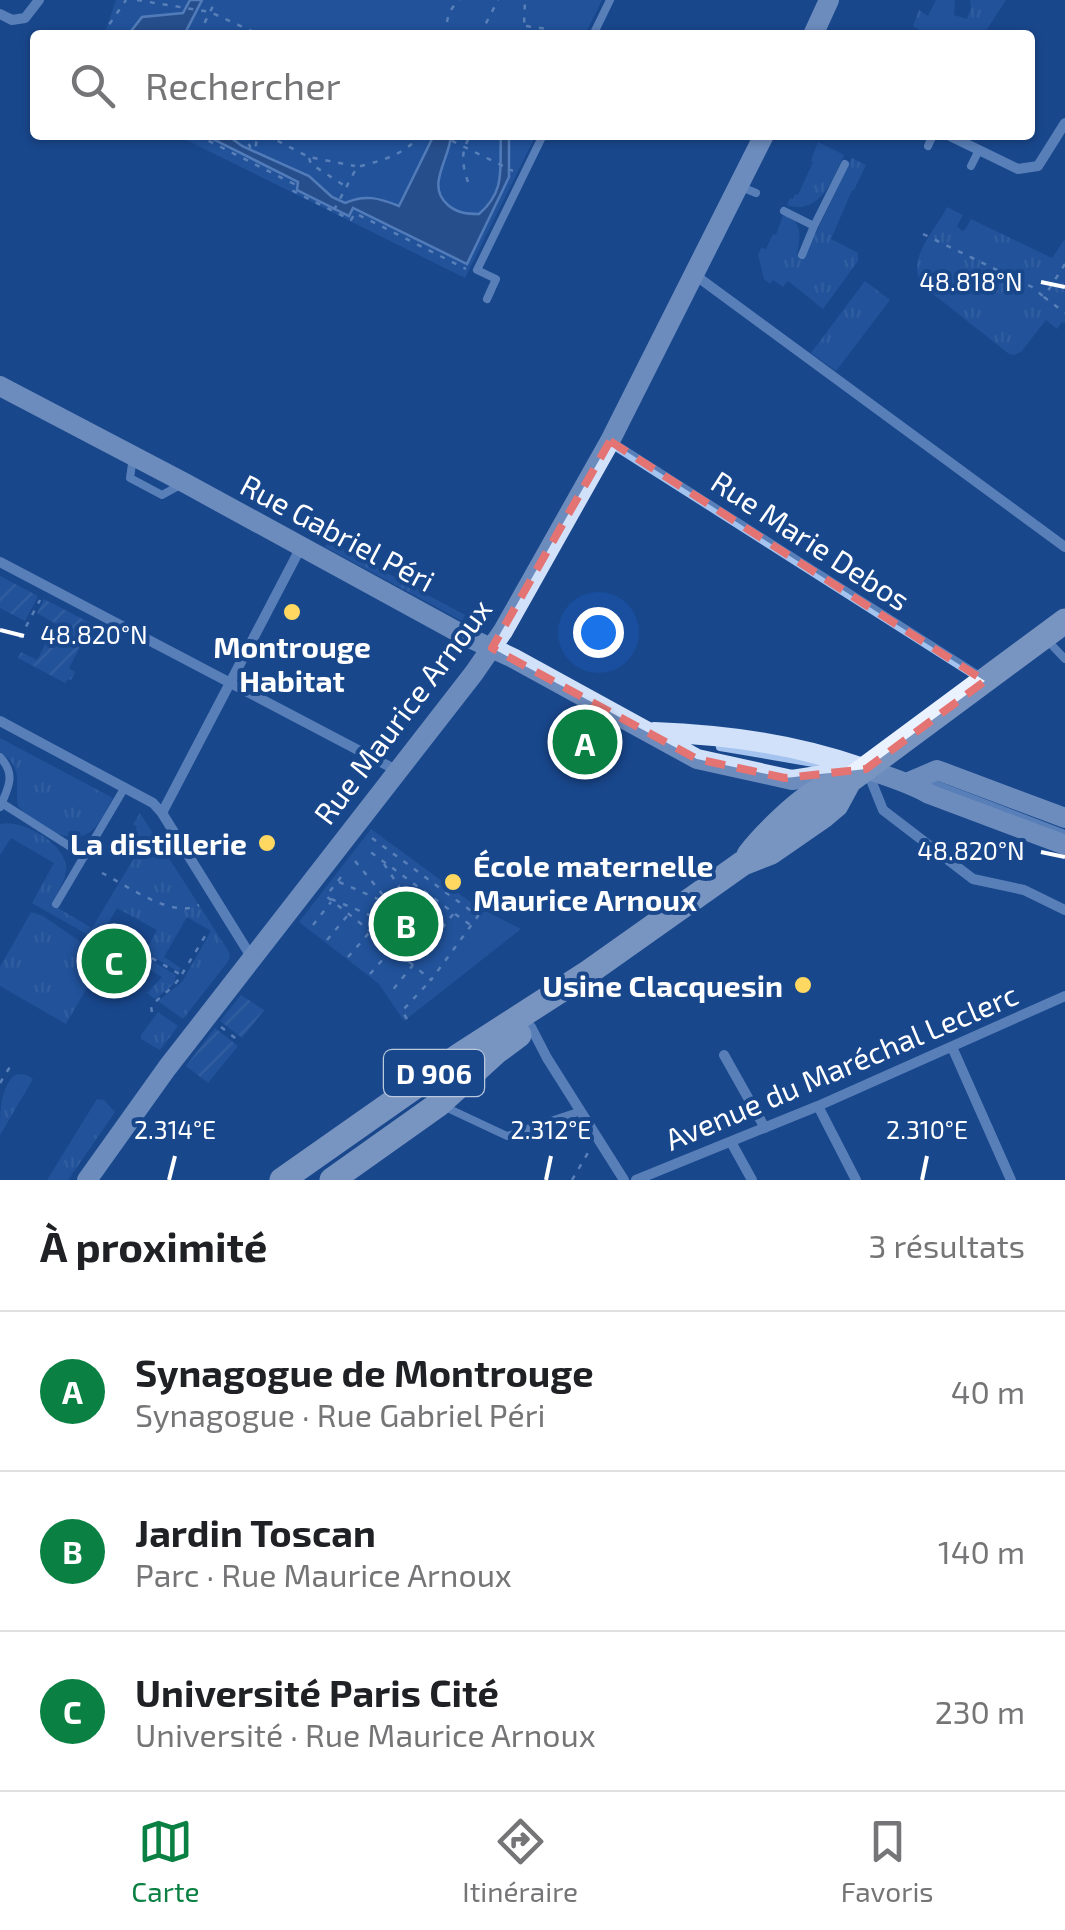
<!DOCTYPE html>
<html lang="fr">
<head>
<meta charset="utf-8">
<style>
  :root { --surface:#fff; --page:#f2f2f2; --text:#202124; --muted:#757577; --line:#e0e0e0; --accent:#0b8043 }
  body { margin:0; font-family:"Exo 2",sans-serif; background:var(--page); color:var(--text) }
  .you { position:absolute; left:598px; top:632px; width:35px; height:35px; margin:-25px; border:8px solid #fff; border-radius:50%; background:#1a73e8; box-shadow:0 0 0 15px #1a73e833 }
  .badge { display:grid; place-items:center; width:65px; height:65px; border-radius:50%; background:var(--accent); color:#fff; font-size:32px; font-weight:700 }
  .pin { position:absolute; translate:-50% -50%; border:5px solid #fff; box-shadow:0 2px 10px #0006 }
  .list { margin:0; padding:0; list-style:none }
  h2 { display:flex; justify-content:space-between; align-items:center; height:130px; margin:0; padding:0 40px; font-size:42px }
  h2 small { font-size:32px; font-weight:400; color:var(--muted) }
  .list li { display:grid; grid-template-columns:65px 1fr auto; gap:30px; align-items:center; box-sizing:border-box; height:160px; padding:0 40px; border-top:2px solid var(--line) }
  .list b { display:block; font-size:38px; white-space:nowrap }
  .list p { margin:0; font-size:32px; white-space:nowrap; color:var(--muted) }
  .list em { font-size:32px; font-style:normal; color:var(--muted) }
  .icon { flex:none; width:55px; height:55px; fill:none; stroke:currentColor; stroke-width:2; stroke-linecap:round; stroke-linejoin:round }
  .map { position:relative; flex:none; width:1065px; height:1180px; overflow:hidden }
  .search { position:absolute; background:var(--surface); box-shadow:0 2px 8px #0004; left:30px; right:30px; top:30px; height:110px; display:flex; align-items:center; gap:25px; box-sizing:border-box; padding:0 35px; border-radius:10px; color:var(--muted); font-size:38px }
  .sheet { height:610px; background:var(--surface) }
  nav { display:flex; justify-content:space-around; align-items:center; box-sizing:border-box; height:140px; border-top:2px solid var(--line); background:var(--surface); font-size:28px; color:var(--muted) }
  nav a { display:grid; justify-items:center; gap:5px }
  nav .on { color:var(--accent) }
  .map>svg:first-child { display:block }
</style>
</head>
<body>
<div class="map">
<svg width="1065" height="1180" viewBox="0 0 1065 1180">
  <defs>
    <pattern id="grass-tufts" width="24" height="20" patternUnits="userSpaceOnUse" patternTransform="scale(2.5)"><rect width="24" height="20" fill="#2c60ab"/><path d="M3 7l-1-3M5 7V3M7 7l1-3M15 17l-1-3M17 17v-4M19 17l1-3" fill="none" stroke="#4c78b8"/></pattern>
    <pattern id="garden-furrows" width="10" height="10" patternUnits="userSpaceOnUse" patternTransform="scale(2.5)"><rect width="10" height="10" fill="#2c60ab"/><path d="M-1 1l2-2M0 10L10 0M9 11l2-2" fill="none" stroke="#4c78b8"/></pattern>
  </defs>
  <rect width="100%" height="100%" fill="#19478c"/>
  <!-- grass -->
  <path fill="url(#grass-tufts)" d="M936,0H955L954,15L967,19L971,8L970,0H1006L983,35H928L913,26L919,10L928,16Z
    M818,142L844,155C833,179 820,216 787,205L790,198L793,199L795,194L798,195L813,162L811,161Z
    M852,158L866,165L854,190H852L831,239L858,253V261L823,309L788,281L783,287L773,280L770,284L764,279L758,255L761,248L766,249L773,234L776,235L785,210C802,226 801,232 797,255L804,258Z
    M947,207L963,215L957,226L962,231L965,230L971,219L1052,258L1065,239V323L1062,322L1057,329L1046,320L1021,352L1014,355L1009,354L923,286C904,259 935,232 947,207Z
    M865,281L890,300L836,371L811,353Z
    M328,541L465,615L462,621L325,547Z
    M0,738L113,798C106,810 100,825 90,832C68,848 32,822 18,806C14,780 25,770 0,752Z
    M140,813L229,952L230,958L226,964L183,1019L158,1001L182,982L211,931L187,917L164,957L181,968L179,972L145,952L157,930L117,908L103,932L176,975L174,984L155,999L147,993L162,977L32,903L54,863L11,838L0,855V824C21,819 66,843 66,868C66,881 57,893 51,904L92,928L143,843L132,836L137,827L133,824Z
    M31,912L43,916L104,958L66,1024L0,986V967Z
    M158,1012L178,1026L160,1050L141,1039V1035Z
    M17,1074L27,1075L33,1079L0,1135C0,1113 0,1084 17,1074Z
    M97,1099L104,1100L115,1112L68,1180H47Z"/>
  <!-- park -->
  <path fill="#2c60ab" d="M116,0H602L585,35H104Z
    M176,135H536L465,278Z
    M371,829L476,906L521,929L404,1021L379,984L299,922Z"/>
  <!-- garden -->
  <path fill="url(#garden-furrows)" d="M0,576L38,596L25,621L0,608Z
    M44,599L92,624L69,668L75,672L71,680L68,679L65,683L18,658L21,652L37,660L56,624L37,613Z
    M241,995L264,1010L242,1038L220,1021Z
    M215,1028L238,1046L208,1083L186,1066Z"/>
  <!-- water -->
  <path fill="#36588b" stroke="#97bdf0" stroke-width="2.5" d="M190,0H202L184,35H128L142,17L183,13Z
    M205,135H227L242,146L309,176L332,197L345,203C365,194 379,198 399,206L434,135H451C450,159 425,186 448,205C457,213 467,214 479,214C507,190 499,167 501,135H509V177L467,264L353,208L349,216L297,190L298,182Z"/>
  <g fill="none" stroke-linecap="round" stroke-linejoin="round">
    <!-- path -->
    <path stroke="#a4c3ee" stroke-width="2.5" stroke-dasharray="5 8" stroke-linecap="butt" d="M137,0L210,12L258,34
      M526,26L547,29L550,35
      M102,35L126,0
      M204,35L202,28L216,0
      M445,35C447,20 448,9 460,0
      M480,35L498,0
      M521,35L524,26L525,0
      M197,135L294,184L291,190L351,220L355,213L466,269
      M239,135L250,146V150L256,145L257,135
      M266,135L309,157L355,166
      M440,135L513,171
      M309,158L311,164L345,186
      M468,182C462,164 460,151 471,135
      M334,210L357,167C380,161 405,155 420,135
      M923,234L1032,287L1044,297
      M1065,264L1044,297L1065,313
      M20,638L40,600
      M372,838L478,916L431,980L413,965L391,992
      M355,861L388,901
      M384,864L418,915
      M102,873C128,886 172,919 199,905
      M341,877L326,896L413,965L454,913L365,848
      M339,882L419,917L431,939
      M331,899L430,940
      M393,908L408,930
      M455,914L472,926
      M313,925L331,902
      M107,932L181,975C174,989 160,995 151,1007L152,1012
      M327,940L348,915
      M348,957L369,933
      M182,974L207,933
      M370,974L391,950
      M407,1019L402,1011L431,980
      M221,1027L239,1041
      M0,1083L13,1062
      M572,1180L589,1151"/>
    <!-- lane -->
    <path stroke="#a4c3ee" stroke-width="8" d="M593,35L610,0
      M928,146L933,135
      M971,166L979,150
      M739,186L756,193
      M784,211L814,226L845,164
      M802,255L814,226
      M487,299L496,279L477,270L543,135
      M133,457L130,478L162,495L182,484
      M1047,640L1065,659
      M720,747L819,764
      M0,757C16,774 9,787 0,807
      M924,783H932L1065,834
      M0,802L85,856
      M56,904L125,787
      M443,1106L507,1136L514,1134
      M527,1129L581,1111"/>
    <!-- street -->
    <path stroke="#a4c3ee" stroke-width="10" d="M0,14L12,20L25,18L39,0
      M948,135L1018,169L1038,166L1065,123
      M695,275L1065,547
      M610,442L984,680
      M0,562L398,771
      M0,721L153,803L162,813L252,958
      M867,770L883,810L973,879L1024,890L1065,910
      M162,813L301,547
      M531,1027L547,1058L624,1180
      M952,1047L1011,1180
      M724,1055L765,1128
      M818,1106L856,1180
      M731,1142L752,1180
      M636,1180L818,1106L1065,996"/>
    <!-- secondary -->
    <path stroke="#d1e1fa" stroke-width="20" d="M813,35L829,0
      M0,386L185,483L465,636L513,658L697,759L792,780L849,771
      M654,732C727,735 794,744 863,768C886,776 908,782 929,794L1065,845
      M909,782L937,770L1065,818
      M87,1180L167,1068L474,673L503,631L610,441L764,135"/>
    <!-- primary -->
    <path stroke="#ebf2ff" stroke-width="25" d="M749,855C764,835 802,798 824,788C832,785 841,783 849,781L1065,621
      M282,1180L460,1055L589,972L743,863L771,852L823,816L836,805L849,781
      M332,1180L439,1104L496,1052L519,1035"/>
  </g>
  <!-- marked area -->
  <path d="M0 0H1065V1180H0ZM610,441L985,681L866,769L785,778L697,759L492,648Z" fill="#19478c" fill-opacity=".55" fill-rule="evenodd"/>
  <path fill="none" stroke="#e47373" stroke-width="8" stroke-dasharray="20 12" stroke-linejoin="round" d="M610,441L985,681L866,769L785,778L697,759L492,648Z"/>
  <!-- ticks -->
  <path fill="none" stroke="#fff" stroke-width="4" d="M1041,282L1065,287M0,630L24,636M1041,852L1065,857M169,1180L175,1156M546,1180L551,1156M922,1180L927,1156"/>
  <!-- markers -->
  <g fill="#ffd861" stroke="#19478c" stroke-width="4">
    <circle cx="292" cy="612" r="10"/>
    <circle cx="267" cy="843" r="10"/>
    <circle cx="453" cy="882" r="10"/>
    <circle cx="803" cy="985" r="10"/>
  </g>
  <g text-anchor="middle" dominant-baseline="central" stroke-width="8" stroke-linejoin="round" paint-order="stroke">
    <!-- shield labels -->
    <rect fill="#19478c" stroke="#bac8dc" stroke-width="2.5" x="384" y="1050" width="100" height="46" rx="8"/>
    <g font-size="28" font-weight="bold" fill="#fff">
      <text x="434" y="1073">D 906</text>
    </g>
    <!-- street labels -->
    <g font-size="30" fill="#fff" stroke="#19478c">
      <text transform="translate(338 532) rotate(28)">Rue Gabriel Péri</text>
      <text transform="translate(811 540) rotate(33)">Rue Marie Debos</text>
      <text transform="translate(402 711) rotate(-53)">Rue Maurice Arnoux</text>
      <text transform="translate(841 1066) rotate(-23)">Avenue du Maréchal Leclerc</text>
    </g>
    <!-- poi labels -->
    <g font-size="30" font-weight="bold" fill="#fff" stroke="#19478c" text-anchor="end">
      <text x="292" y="646" text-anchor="middle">Montrouge<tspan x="292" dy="34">Habitat</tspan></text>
      <text x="247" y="843">La distillerie</text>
      <text x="473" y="865" text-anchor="start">École maternelle<tspan x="473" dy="34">Maurice Arnoux</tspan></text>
      <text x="783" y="985">Usine Clacquesin</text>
    </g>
  </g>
  <g font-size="25" text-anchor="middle" fill="#fff" stroke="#19478c" stroke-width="8" stroke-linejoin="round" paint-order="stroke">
    <text x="971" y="291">48.818°N</text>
    <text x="94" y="644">48.820°N</text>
    <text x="971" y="860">48.820°N</text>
    <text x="175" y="1139">2.314°E</text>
    <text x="551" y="1139">2.312°E</text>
    <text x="927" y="1139">2.310°E</text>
  </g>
</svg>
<div class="you"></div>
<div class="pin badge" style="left:585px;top:742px">A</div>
<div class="pin badge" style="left:406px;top:924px">B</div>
<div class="pin badge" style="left:114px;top:961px">C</div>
<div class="search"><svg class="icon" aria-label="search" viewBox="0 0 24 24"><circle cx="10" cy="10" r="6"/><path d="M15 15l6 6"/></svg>Rechercher</div>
</div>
<section class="sheet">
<h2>À proximité<small>3 résultats</small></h2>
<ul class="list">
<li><span class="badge">A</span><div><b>Synagogue de Montrouge</b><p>Synagogue · Rue Gabriel Péri</p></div><em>40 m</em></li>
<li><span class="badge">B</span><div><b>Jardin Toscan</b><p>Parc · Rue Maurice Arnoux</p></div><em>140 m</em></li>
<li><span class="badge">C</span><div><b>Université Paris Cité</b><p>Université · Rue Maurice Arnoux</p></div><em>230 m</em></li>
</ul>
</section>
<nav>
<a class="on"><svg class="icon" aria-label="map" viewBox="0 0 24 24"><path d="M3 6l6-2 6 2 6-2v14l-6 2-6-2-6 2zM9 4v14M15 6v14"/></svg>Carte</a>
<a><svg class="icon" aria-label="directions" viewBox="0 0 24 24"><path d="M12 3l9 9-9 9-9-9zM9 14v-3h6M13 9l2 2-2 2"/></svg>Itinéraire</a>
<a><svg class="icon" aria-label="saved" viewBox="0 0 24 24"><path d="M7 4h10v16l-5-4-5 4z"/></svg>Favoris</a>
</nav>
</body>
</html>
